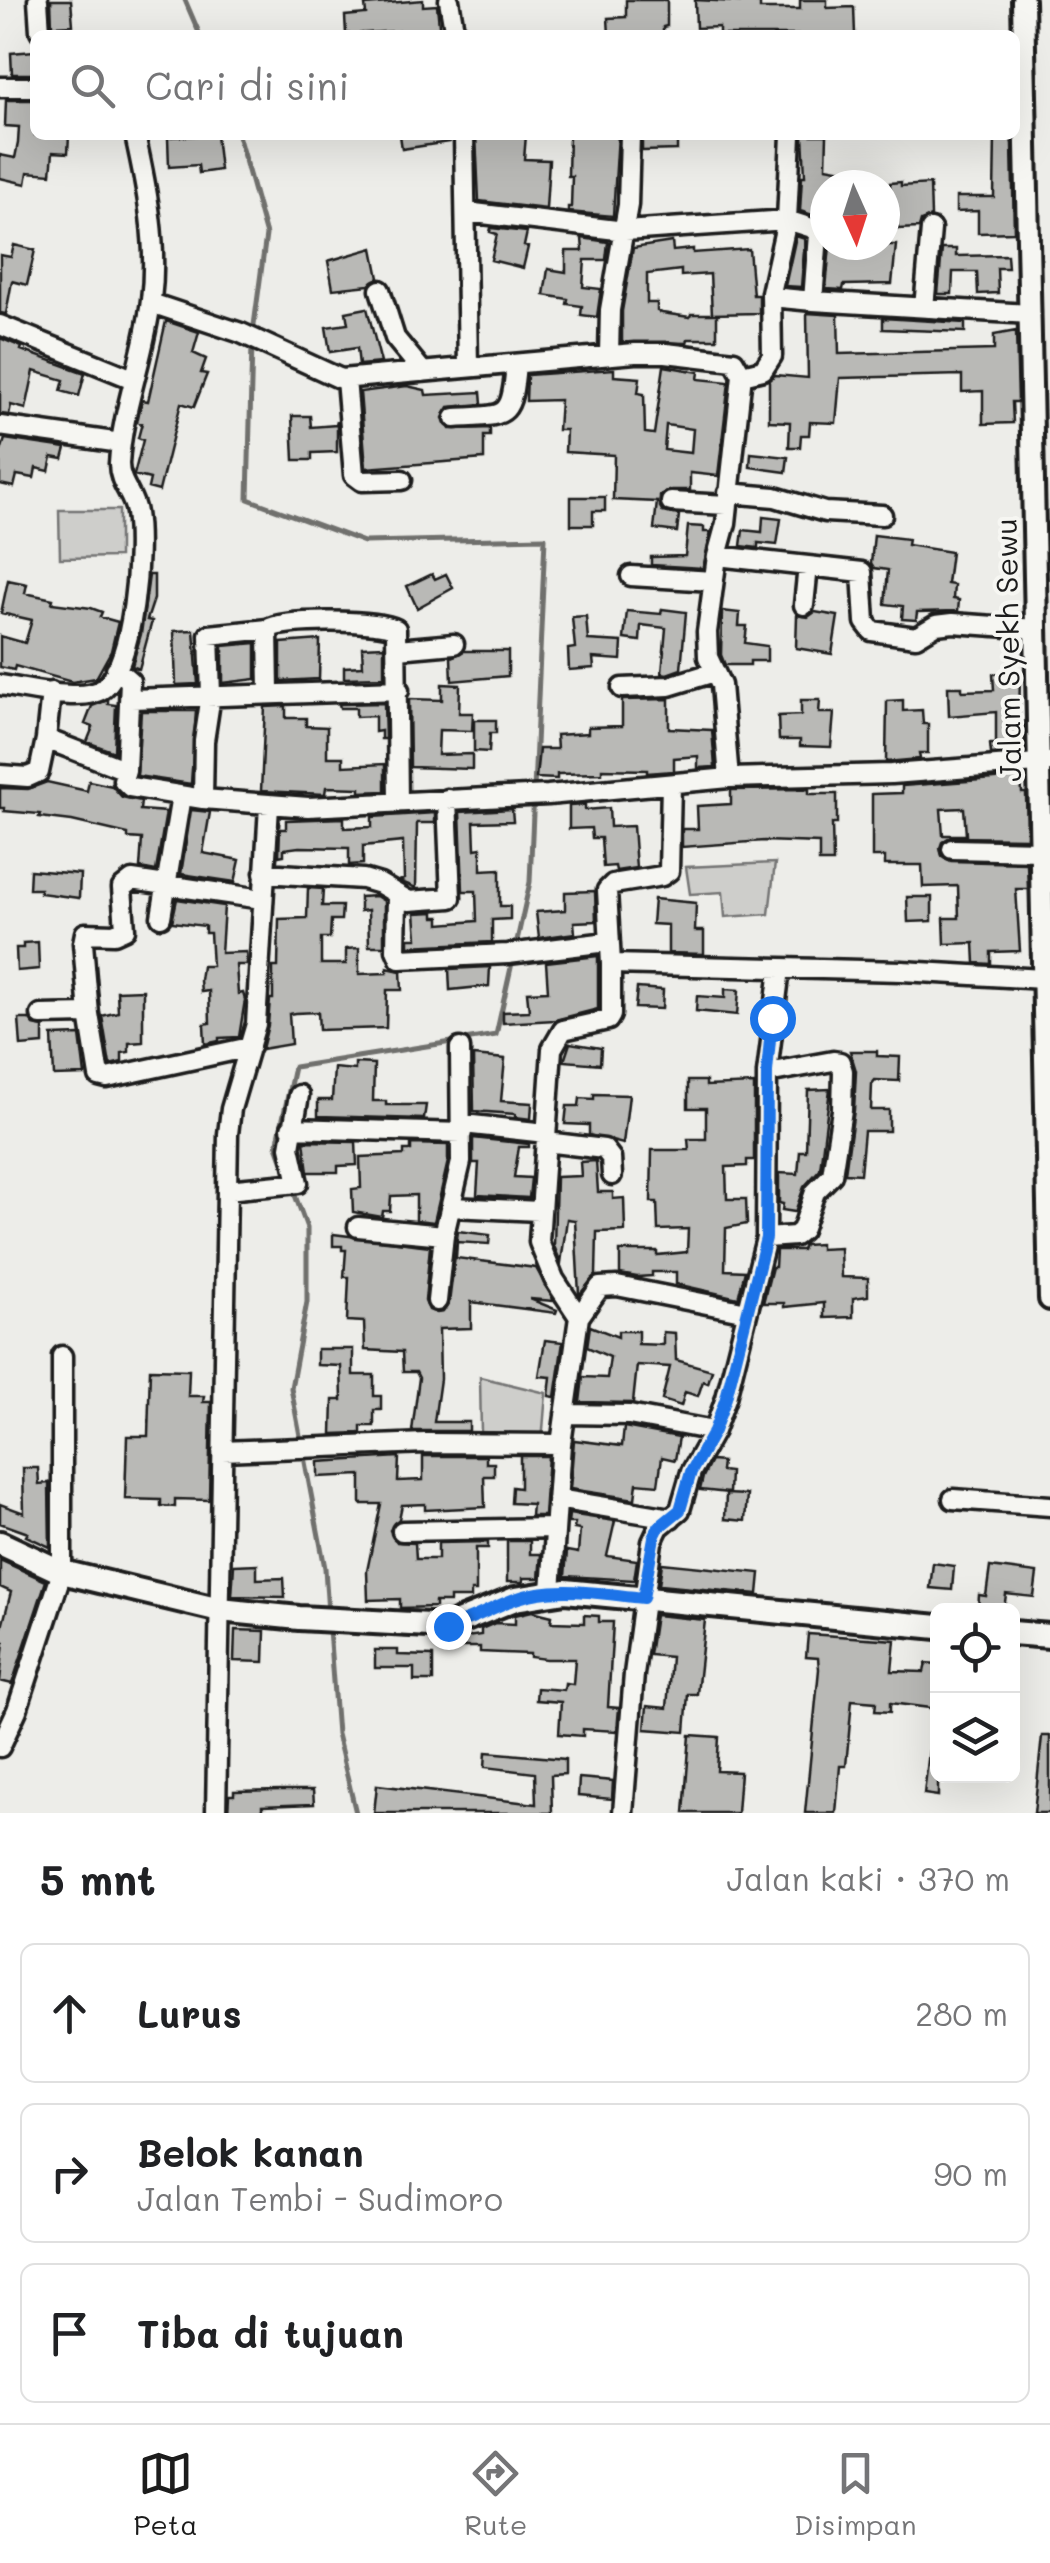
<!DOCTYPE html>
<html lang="id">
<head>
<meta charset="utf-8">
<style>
  :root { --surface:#fff; --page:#f6f6f6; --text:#202124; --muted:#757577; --line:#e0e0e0; --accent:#1c1c1c }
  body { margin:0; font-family:Mali,sans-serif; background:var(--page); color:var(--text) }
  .controls { position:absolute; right:30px; bottom:30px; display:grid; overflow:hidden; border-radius:15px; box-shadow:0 10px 40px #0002 }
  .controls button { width:90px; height:90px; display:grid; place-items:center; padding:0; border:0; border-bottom:2px solid var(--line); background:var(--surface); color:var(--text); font:50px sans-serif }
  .compass { position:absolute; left:810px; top:170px; width:90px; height:90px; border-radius:50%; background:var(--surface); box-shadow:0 10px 40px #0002; rotate:177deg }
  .stop { position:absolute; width:30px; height:30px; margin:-22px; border:8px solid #1a73e8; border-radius:50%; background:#fff }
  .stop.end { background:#1a73e8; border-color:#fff; box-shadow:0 2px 10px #0008 }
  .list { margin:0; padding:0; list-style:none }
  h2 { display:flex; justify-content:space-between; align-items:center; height:130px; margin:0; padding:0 40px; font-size:42px }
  h2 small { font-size:32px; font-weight:400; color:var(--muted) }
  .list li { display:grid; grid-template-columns:65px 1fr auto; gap:30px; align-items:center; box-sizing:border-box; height:140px; margin:0 20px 20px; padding:0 20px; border:2px solid var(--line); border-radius:15px }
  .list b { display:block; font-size:38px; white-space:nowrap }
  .list p { margin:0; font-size:32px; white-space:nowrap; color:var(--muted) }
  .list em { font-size:32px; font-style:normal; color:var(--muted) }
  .icon { flex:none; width:55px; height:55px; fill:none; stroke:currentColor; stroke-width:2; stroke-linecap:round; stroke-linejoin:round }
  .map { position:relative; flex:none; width:1050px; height:1813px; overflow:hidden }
  .search { position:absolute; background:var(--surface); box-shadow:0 10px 40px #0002; left:30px; right:30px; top:30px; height:110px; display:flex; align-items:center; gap:25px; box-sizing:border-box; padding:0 35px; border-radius:15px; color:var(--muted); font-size:38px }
  .sheet { height:610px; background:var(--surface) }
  nav { display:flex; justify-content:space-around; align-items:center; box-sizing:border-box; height:140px; border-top:2px solid var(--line); background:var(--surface); font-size:28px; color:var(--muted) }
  nav a { display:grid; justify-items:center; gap:5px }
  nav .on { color:var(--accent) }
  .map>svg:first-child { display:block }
</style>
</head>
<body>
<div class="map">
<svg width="1050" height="1813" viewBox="0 0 1050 1813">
  <rect width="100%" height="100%" fill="#edede9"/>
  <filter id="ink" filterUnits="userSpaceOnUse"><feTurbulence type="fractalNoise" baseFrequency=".01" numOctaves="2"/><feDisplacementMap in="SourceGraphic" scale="20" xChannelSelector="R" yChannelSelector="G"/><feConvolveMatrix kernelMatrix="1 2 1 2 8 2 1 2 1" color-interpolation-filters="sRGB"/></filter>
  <g filter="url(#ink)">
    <!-- green -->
    <path fill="#cececb" stroke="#757574" stroke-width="2.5" d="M59,510H119V557L60,558Z
      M775,863L769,914L725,917L723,892L690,894L686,867Z
      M480,1377L546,1393L542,1442L481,1433Z"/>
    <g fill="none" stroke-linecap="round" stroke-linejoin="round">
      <!-- stream -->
      <path stroke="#6f6f6d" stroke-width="5" d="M185,0L200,35
        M238,135L266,235L253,333
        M252,344L248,499L364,542L545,538L530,882L496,1035L294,1067L277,1146L307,1228V1302L291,1388L325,1568L328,1613
        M329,1629L337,1734L356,1813"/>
    </g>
    <!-- building -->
    <path fill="#b9b9b6" stroke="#1c1c1c" stroke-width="2.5" fill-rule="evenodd" d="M51,0H71L73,25L52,26Z
      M423,0V6L437,5L440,35H400L399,31L346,34L345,16L366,14L365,5Z
      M626,0H667V26L663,27V35H609L608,18L626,17Z
      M695,0L760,3V9H800V0H827V8L854,7L855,35H719V27L696,28Z
      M34,51L35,74H12L11,53Z
      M6,100H35V135H69L68,153L53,152L51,174L28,172L26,184L0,178V155L15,158L18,143L19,127L5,126Z
      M216,135L220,170L199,173L198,165L169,167L168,137Z
      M400,135H448L449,142L402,149Z
      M476,135H526L524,159L549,160L546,209L479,201Z
      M569,135H618L613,216L568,212V207H571L572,176H568Z
      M642,135H677V150L642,151Z
      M803,135H827L826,167L854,172L851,185H825V219L800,211L802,176H805Z
      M995,135H1010L1012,144L1014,232L978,233V211L956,212V197H994Z
      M901,182V186L930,184L931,217L921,221L919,228L898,229L897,218L885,219V202L891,201L890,183Z
      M491,228L527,232L524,246L528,247L523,268L491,260L497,234L490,232Z
      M796,236L805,239L801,287L785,286Z
      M582,238L608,242L606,260H585L583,287L601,289L597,317L581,315L582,306L567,304L568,299L544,295L548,269L566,272V251H583Z
      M672,242L673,251L693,249V253L749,249L753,295H759V313L712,314L710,274L681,276V270L647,274V303H657V311L662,313L690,317L691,314H717V339H688L687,343L622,342V311L633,248Z
      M14,245L35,250L27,285L12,281L6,314L0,313V255L11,257Z
      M830,245H896L892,284L844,285L843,290L826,289Z
      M373,248L379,278L369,285L333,289L328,261Z
      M942,249H956V256L1007,255L1008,268H997L998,293L978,294L977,272H953L952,294H938Z
      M367,308L381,363L359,365L357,348L330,352L326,327L348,324L346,312Z
      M807,313L838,315L839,354L994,350V335L1016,331L1018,402H1012L1013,423L983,424V391L962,392V375L840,378L836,423L810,422L809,435H801L800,447H789L790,422L769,421V380L775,375L808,378Z
      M883,318L965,323V332L883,329Z
      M166,321L199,332L193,353L206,359L201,373L207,374L194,407L181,403L159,491L148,488L150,479L134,475L143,440L138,438L142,423L137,422L142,400L148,401Z
      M0,338L22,347L21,350L85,373L79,396L61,391L64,380L34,371L26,409L11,405L9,415L0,414Z
      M664,366L699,372L698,379L729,382L718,476L690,473V490H671L660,496V507L663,512L679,515L677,532L654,529L657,502L613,500L614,455L565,452L566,430H558L560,400L526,401L527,375L614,369V376L640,378L638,393L644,394L645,433L654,434ZM666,425L693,429L691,453L664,450Z
      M407,386L425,390L426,395L481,392L482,404L449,407L443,418L450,429L490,428V436H484V459L366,468L360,392Z
      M292,416H310L311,427L336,425L337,421V452L312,453V460H294Z
      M5,439L66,448L63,459L52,457L49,471L36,468L34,478L17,475L14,487L0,484V454Z
      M751,453L788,457L786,472L750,467Z
      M571,497H605V511H593V525H571Z
      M763,517L781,519L777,545L758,543V548L741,546L743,530L762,532Z
      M688,526L704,527V532H711L703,568L651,565V557L685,556Z
      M874,535L908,539L907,545L951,552L947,584L954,585L953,599L959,600L958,611L917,612L916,620L902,619L903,606L885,604L888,570L874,568L871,563Z
      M432,574L435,579L446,574L453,588L417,608L407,586Z
      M149,575H154V599L147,620L152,621L139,669L132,666L141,634Z
      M8,580L27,584L25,593L53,599L52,603L91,608L102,612L100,617L118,622L111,651L96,678L72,682L15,666L14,670L0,667V636L25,643L32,620L1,613Z
      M662,609L686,612L681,669L667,674L662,673L666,628L641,625L640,641L624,639L627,611L661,614Z
      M722,611L740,613L739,626H747L745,643L767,646V661H750V665H725L721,655Z
      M815,612L838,616L832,654L796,648L797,615L808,617Z
      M586,616L588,640L622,642L621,660L593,658L594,668L569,670L568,649L575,648L572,617Z
      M194,630L198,684L176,685L174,631Z
      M320,640L319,679L281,681V643Z
      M256,643V679L223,683V646Z
      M384,646V677L344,678V667L363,666L362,647Z
      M464,651H508V676L452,681L451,657Z
      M1020,673L1019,726L1024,725L1025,751L991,754L990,744H996V712L949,716L948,687H962V691L994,690L993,674Z
      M442,684L460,685L459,713H473L472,731L439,730L438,755L472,754V769L410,767L409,699L442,700Z
      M669,699V728L712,730L715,767L698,768V756L674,758V771L647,773V770L602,769V773L557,774V779L536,778L539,749H557L556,735L588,733V727L622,726V700Z
      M108,700V704L116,705L114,752L87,742L93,727L85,724L92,706Z
      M801,700H820L819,713H834L831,747L800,746V740H779L778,716L801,715Z
      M903,700V711L922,710L923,724H928V753H919L920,759L886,762L887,701Z
      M384,703L385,739H381V731L375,732V716L356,717V708H340L339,704Z
      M286,706V718H306V726L327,727V757H343V766L385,764V791L360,792V788L326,787L325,794L261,791L265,707Z
      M141,711H196L191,784L137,776Z
      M474,720H496V733H490L489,752L474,751Z
      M1021,777L1022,793H1026L1027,838L951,837L942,842L940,848L942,856L951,861L1027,863L1028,889H1016L1020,951L991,952V964L975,963L974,943L945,944L944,918H959L958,886L923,887L922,865H885V857H872V794L902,793V786ZM964,808L966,835H943L941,809Z
      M89,781L112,786L122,797L141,801L140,810L166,812L156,871L140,868L142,839L128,838V834L72,821L39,817L40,814L4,811V808H0V788L28,789L47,782L87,791Z
      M809,789V794H837V824H832L833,862H819V843L764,841L682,847V829H698L697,806L731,804V790Z
      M585,805V810L609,808L610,827L633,826L636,868L616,871L615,866L603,867L601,838H592L591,828L569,829V806Z
      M512,809L513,821L474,822L475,849L481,848V870L500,869V906H510V919L492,920V942L409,946V938H417L415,913L434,912V917H440V924L477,921L476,891H463L460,812Z
      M191,810L210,812L203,853L240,860L235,882L181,874Z
      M435,813V823H417L416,888L399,881L404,879L403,842L363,846V864L349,865V848L299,847L284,849V855L279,856L280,829H286V820L344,818V828L372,827V817Z
      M30,870L80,874L79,898L40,893V889H29Z
      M308,888L323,889L322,906H342L341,920H331L330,938H321V964H346V949L359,948V974L387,973V968L401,971L402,990H387L386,1028L319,1030L318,1012L295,1013L289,1014L291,1044L262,1049L268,1025L270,999H273V967H278L279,919L307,918Z
      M595,891L596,921L574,922L575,933L539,938L536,912L565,910V892Z
      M376,896L384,901V946H369L368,910L360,911V897Z
      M907,897H932V921L908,922Z
      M177,899L224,906L221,953L246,952L247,965H236L238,994L243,993L245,1000L239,1037L219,1038V1041L205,1044L204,1024L210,1023L209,991L201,992L200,980L202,966H212L210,933H205V926L172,922Z
      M654,899L696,903L695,931H704V954L668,953V925L652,924Z
      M38,942L39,969L17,971L16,948H23V943Z
      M598,956V1009L555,1020L503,1023V1012L529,1011L527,992L548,991L546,962Z
      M490,967L489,986L450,990L449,969Z
      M637,988L663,990L662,1009L635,1008Z
      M725,989L739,990L737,1015L696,1011L697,996L725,998Z
      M143,990V1042L129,1043V1052L122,1053V1062L110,1065L102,1016L118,1012L117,991Z
      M19,1019H29L34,1025L43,1027V1044L21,1046Z
      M80,1035L85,1075L54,1076L52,1036Z
      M570,1043L601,1048L600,1064L564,1061Z
      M850,1051H877V1056L900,1057L899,1081L875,1080L872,1084L871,1110H889V1131H864L860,1174L845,1173L854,1110L856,1071Z
      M473,1056L505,1059L501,1101L532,1103L531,1119L515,1117V1114L474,1111Z
      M355,1063L374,1064L373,1101H386V1105H426L424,1119L318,1116V1100H332L334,1068L355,1070Z
      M688,1081H706V1086L754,1084V1160H747V1166L726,1167L727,1199H746L747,1224L726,1228L725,1270L745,1271L738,1298L676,1284V1272H652V1276L637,1277L620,1274V1251H657V1255L687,1252L688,1229L658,1230L657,1202H651L652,1150H689L688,1139H706V1108H688Z
      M830,1089L820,1169L804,1187L795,1212L782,1210L783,1204L779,1203V1173L798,1174L800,1151H806L808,1090Z
      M594,1094L629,1095L623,1144L589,1135V1125L565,1124L567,1106H579L580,1098L594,1099Z
      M473,1138L529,1144V1147H519L514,1177L531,1178L529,1198L477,1195L479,1163H473Z
      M304,1141L356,1142L357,1165L338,1166V1172H308Z
      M411,1144L448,1145V1161L434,1222L416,1220V1195L391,1196L390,1211H383L382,1217L353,1212L352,1189L361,1188L360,1157L404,1155V1150H411Z
      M596,1161L598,1192H613V1199L624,1198L625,1231L597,1232L596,1275L579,1295L575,1220L567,1219L561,1263L554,1246L556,1177L581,1176L580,1162Z
      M458,1231L490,1235L489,1244L457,1242L456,1258L536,1268L554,1301L530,1299L557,1310L556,1313L471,1302V1328L439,1329L440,1379L434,1422H469V1431H412L419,1378L416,1372H403L402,1352L365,1350L364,1322L347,1321L349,1277H344L346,1250H342V1246H333V1234L430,1246L425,1301L429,1310L437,1313L443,1312L449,1303Z
      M820,1244V1249L840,1248L841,1277L868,1278V1296L853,1298V1317L824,1318V1303L784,1307V1303H763L772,1267H775L776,1250H802L804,1245Z
      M590,1326L618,1337V1331H638V1344L663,1345V1332L675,1333L676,1360L712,1370L708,1383L703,1381L698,1396L685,1392L681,1406L662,1400L670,1367L637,1365L633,1403L580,1402L583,1377L607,1378L610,1357L587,1347Z
      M545,1340L563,1342L555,1397L549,1396L551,1377L539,1376Z
      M317,1349H353V1375H374V1396H381V1410H374V1426H361V1433L332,1434L333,1400H342L341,1366L317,1365Z
      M150,1369L189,1370L188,1396H204L203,1402H211L209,1500L175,1499V1507L161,1506V1500L125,1499L127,1436H148Z
      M624,1427L679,1437L675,1460L662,1457L658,1485L637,1483L635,1499L570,1489L574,1440L622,1446Z
      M423,1456H486V1463H494V1476H484L485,1507L425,1510V1504L402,1505L399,1519L390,1530L397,1542L415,1543L416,1559H438V1543L488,1542V1548H476V1591H471V1598H450V1602H435V1607L400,1608V1599L368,1600L367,1571L381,1504H361V1475L318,1477V1462L399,1457L398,1481L423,1480Z
      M520,1456H548L544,1516H531L532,1504L511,1503L512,1487L520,1488Z
      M711,1461L722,1462L721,1471L730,1472L729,1493L700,1490L703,1477Z
      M23,1468H38L39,1484L49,1483L50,1547L26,1536L28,1533L0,1523V1504L24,1513Z
      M726,1494L747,1495L745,1521L725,1519Z
      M569,1514L615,1521L607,1556L637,1560L634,1580L565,1576L567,1551L578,1553L580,1530L574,1529L575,1523H568Z
      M507,1541H530V1554H541L539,1578H523V1582H507Z
      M0,1560L46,1581L12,1684L0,1681L4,1642L0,1641V1635L11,1592L0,1587Z
      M662,1563L760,1573L758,1594L659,1585Z
      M933,1563L954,1566L952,1590L930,1588Z
      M257,1564V1579L284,1578L285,1597L232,1596L234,1565Z
      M990,1567L1037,1573L1034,1597L1006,1594L1004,1610H978L979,1595L986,1596Z
      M532,1611L552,1616L551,1622L584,1623V1615L599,1616V1622H613L608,1707L619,1708L617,1731L583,1729V1736L559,1734L561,1702L536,1700L537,1688L564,1690L565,1683L573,1684L575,1659H546L530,1657V1654L480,1652V1647H459V1638L481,1635V1629L495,1623L515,1624V1615Z
      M655,1615L705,1620L697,1694H688L685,1732L645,1729L647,1706L667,1708L671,1657L649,1655Z
      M235,1630L265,1631L264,1662L234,1661Z
      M808,1634L895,1640L892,1671L924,1672L926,1663L938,1664V1709L890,1703V1712L875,1711L876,1702L852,1700L846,1766H840L836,1813H805L819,1669L818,1658L806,1657Z
      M375,1650H398V1655L433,1656V1681H414V1668H375Z
      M690,1735L719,1737L717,1771L740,1772L737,1813H684Z
      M1042,1736H1050V1813H1034Z
      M930,1743L938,1744V1796L924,1794Z
      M486,1752L565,1759V1774L551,1775L552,1813H374L377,1785L536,1804L535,1773L485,1767Z
      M579,1778L613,1781L612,1799L578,1796Z
      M282,1790H313L314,1804L262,1806V1813H228L229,1795H234V1791Z"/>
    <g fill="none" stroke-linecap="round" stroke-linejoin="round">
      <defs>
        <path id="minor" d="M38,0L40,31
          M449,0L455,35
          M0,87H35
          M464,135L468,367
          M466,212L625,231L787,220L812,228L818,234L813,301L771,297
          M380,290L395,338L423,372
          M813,301L1030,314
          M151,303L241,333L341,379L635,353H666L734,361L742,375L726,523L717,556L707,632L708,657L721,685L729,778
          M924,308L931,229
          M0,325L133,379
          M609,354L610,310L628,205L630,135
          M742,375L763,370L772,356L771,293L787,220L791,135
          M346,379L354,475L362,481L402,480
          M455,418C508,415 511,420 516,364
          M0,426L121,443
          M728,493L775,497L825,512L882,515
          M671,502L727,505
          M717,556L808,566L804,605
          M808,566L862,572L865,622L872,631L916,637L936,625L953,623L1036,629
          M631,576L713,581
          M268,629C285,618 379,620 396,629L398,802
          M398,649L454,644
          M116,669L130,681L126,770L123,780L130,787L203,799L308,807L548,795L729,778L892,774L1050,762
          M0,685C25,688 84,704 104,688C134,663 142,551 136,513C134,495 119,484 119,464C122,408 145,355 151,300C158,245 147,189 135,135
          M622,688L669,686L715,672
          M51,692L46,739L126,770
          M131,699L399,690
          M0,775L28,777L39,772L46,739
          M671,784L669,871L662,876L613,884L607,890L611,964L902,971L1043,979
          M203,799L204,741L211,695L209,635L268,629L269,692
          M952,849L1041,851
          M264,873L363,879L380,884L409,901L451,898L447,799
          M397,896L396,950L400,959L508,954L608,942
          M161,917L181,796
          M41,1015L89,1014
          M250,1047L107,1078L99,1076L89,1014L83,943L85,933L114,934L125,929L122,888L132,880L262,899
          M463,1124L546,1133
          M291,1128L462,1133
          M546,1142L604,1149L611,1158L612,1175
          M227,1190L298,1183L290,1147L299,1095
          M452,1207L539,1211
          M358,1227L444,1235L461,1162L460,1048
          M766,1238L795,1236L802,1230L815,1192L832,1175L842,1110L843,1071L840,1062L833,1061L767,1073
          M437,1301L444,1235
          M579,1317L554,1279L539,1242L552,1049L563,1030L608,1020L611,1015V964
          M565,1414L629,1415L714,1431
          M222,1451L426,1443L561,1444
          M557,1499L671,1518
          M953,1499L1050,1506
          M402,1531L554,1528
          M551,1591L561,1444L579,1317L600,1287L617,1286L747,1312
          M0,1747L17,1710L62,1572V1356
          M216,1813L228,1134L231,1109L256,1024L269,806
          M623,1813L634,1674L652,1542L659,1527L680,1510L691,1472L714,1431L726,1398L766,1238L767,1073L780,969"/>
        <path id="tertiary" d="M1023,0L1050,1299"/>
        <path id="secondary" d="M0,1543L62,1572L220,1610L299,1618L448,1626L515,1599L565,1591L938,1627
          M1012,1633L1050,1636"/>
      </defs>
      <!-- minor casing -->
      <use href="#minor" stroke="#1c1c1c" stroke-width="25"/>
      <!-- tertiary casing -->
      <use href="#tertiary" stroke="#1c1c1c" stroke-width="28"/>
      <!-- secondary casing -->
      <use href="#secondary" stroke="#1c1c1c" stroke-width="30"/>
      <!-- minor -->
      <use href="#minor" stroke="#f6f6f2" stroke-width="18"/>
      <!-- tertiary -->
      <use href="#tertiary" stroke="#f6f6f2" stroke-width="20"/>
      <!-- secondary -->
      <use href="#secondary" stroke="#f6f6f2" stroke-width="22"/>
    </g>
  </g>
  <g fill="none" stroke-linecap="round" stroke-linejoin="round" filter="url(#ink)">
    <!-- route -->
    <path stroke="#1a73e8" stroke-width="12" d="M448,1626C472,1621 492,1607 515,1599C556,1584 601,1594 643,1598L654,1537L659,1527L680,1510L691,1472L714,1431L726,1398L766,1238L767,1072L772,1018"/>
  </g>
  <g text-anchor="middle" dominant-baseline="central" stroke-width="8" stroke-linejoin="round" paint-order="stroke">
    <!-- street labels -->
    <g font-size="30" fill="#1c1c1c" stroke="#f6f6f2">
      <text transform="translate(1007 650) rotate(-91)">Jalam Syekh Sewu</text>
    </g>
  </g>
</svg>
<div class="controls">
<button><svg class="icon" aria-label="locate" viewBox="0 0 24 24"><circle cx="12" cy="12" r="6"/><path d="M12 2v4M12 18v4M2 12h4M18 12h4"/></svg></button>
<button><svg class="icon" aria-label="layers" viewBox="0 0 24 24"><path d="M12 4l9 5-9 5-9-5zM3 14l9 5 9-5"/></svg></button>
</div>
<svg class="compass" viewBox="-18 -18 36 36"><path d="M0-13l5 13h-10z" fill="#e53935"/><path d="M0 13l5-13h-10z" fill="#757577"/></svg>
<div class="stop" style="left:772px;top:1018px"></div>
<div class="stop end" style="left:448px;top:1626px"></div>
<div class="search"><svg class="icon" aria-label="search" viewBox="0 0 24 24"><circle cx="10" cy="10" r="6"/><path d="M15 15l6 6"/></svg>Cari di sini</div>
</div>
<section class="sheet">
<h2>5 mnt<small>Jalan kaki · 370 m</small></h2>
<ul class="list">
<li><svg class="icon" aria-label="ahead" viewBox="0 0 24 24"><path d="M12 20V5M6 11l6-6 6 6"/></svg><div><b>Lurus</b></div><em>280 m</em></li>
<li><svg class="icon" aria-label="right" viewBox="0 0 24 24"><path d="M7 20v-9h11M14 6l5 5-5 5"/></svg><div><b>Belok kanan</b><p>Jalan Tembi - Sudimoro</p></div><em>90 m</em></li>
<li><svg class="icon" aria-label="arrive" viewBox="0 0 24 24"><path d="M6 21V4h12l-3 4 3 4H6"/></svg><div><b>Tiba di tujuan</b></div></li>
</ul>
</section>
<nav>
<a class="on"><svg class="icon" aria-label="map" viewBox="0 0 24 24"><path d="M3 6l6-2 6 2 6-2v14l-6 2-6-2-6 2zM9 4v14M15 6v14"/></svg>Peta</a>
<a><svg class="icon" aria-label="directions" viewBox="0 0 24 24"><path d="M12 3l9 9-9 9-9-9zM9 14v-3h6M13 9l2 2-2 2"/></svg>Rute</a>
<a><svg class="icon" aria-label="saved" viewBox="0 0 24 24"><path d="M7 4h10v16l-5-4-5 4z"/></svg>Disimpan</a>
</nav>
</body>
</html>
